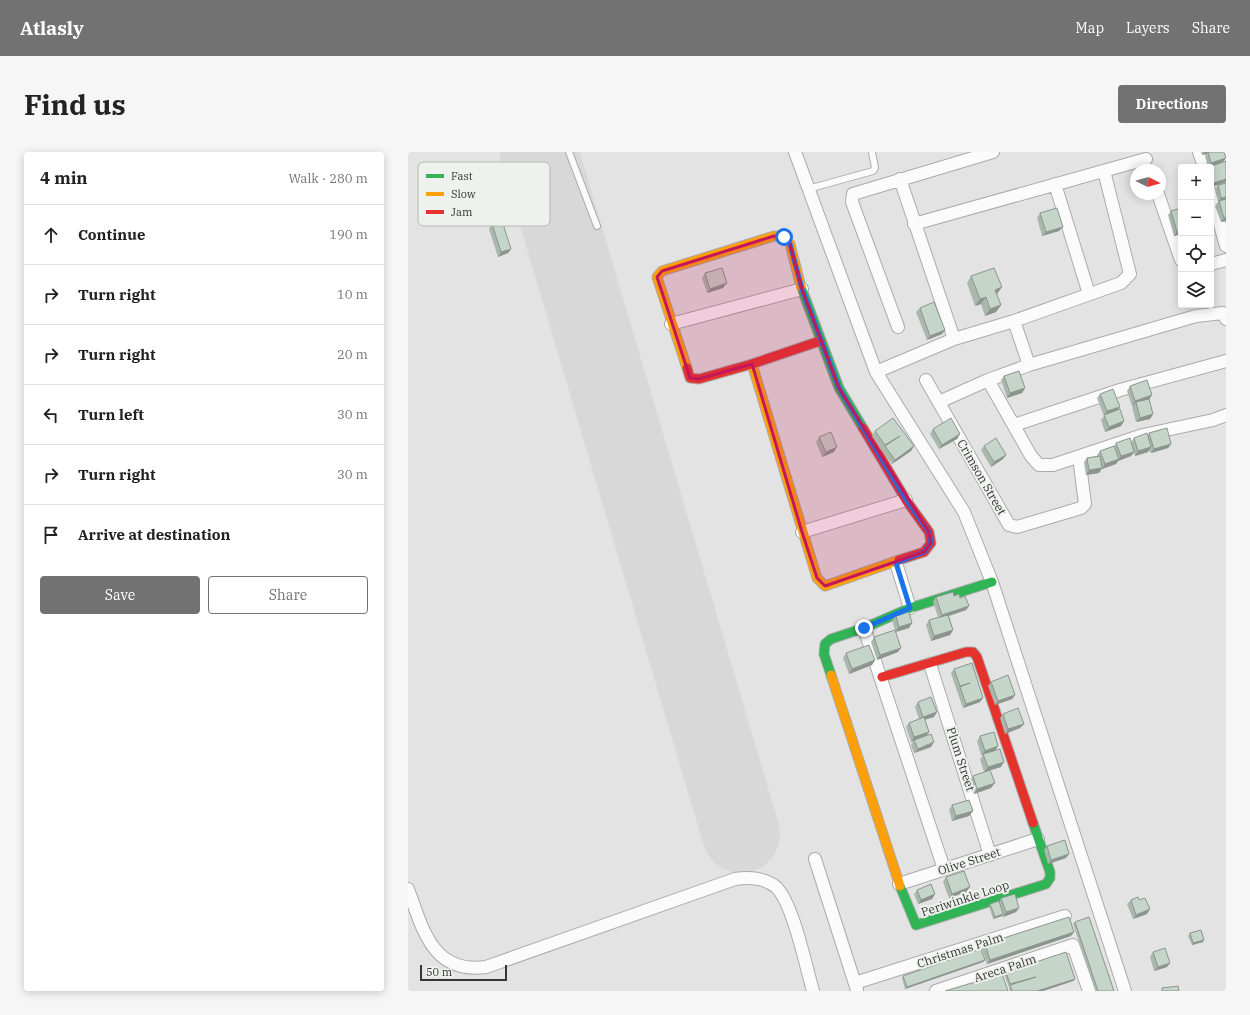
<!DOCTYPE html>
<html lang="en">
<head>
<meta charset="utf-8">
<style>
  :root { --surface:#fff; --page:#f6f6f6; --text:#222; --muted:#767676; --line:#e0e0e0; --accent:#717271 }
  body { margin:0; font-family:"IBM Plex Serif",serif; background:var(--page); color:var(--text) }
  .controls { position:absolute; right:12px; top:12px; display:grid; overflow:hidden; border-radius:4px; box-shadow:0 2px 10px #0003 }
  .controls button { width:36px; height:36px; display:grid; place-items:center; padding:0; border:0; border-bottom:1px solid var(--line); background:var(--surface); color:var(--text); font:20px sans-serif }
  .compass { position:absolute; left:722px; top:12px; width:36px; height:36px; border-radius:50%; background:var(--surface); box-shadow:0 2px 10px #0003; rotate:96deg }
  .scale { position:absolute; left:12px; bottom:10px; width:87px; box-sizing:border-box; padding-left:4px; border:2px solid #343534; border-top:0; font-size:11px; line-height:14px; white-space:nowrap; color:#343534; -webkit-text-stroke:3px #eff1ef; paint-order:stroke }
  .stop { position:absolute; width:12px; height:12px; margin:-9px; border:3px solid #1a73e8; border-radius:50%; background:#fff }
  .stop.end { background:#1a73e8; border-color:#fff; box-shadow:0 1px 4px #0008 }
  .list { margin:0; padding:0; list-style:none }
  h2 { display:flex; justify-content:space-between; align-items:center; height:52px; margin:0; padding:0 16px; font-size:17px }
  h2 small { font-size:13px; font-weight:400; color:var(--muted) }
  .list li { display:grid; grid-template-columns:26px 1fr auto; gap:12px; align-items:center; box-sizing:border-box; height:60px; padding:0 16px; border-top:1px solid var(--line) }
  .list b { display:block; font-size:15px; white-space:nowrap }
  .list em { font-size:13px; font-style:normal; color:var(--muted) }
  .actions { display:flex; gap:8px; padding:12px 16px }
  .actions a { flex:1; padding:9px 0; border:1px solid var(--accent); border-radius:4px; text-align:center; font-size:14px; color:var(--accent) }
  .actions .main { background:var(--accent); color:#fff }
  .icon { flex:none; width:22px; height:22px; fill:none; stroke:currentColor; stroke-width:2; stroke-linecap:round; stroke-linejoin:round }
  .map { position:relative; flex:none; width:818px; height:839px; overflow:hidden; border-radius:4px }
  header { display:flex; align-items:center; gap:24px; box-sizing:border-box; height:56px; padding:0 20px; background:var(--accent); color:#fff }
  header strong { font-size:19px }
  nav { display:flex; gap:22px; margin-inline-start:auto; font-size:14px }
  .intro { display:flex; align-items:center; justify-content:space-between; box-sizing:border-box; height:96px; padding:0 24px }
  h1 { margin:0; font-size:28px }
  .button { padding:10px 18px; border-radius:4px; background:var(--accent); color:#fff; font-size:14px; font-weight:700 }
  main { display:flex; gap:24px; padding:0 24px }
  aside { flex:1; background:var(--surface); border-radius:4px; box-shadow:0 2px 10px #0003 }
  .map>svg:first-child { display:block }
</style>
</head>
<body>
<header>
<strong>Atlasly</strong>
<nav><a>Map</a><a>Layers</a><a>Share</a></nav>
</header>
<div class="intro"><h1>Find us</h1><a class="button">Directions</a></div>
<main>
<aside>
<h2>4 min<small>Walk · 280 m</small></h2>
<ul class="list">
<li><svg class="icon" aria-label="ahead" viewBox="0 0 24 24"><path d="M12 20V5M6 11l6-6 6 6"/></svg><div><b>Continue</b></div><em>190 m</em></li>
<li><svg class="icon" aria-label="right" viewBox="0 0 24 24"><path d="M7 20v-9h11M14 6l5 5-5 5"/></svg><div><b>Turn right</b></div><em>10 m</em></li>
<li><svg class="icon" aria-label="right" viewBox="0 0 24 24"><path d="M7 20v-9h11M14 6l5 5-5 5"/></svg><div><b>Turn right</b></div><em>20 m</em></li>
<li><svg class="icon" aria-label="left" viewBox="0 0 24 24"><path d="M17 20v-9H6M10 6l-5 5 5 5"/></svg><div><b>Turn left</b></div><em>30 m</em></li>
<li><svg class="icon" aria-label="right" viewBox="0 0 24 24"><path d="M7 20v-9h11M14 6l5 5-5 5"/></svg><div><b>Turn right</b></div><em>30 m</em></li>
<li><svg class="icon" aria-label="arrive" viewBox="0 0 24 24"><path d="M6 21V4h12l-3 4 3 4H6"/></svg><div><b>Arrive at destination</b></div></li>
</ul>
<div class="actions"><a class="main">Save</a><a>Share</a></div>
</aside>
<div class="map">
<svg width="818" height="839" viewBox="0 0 818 839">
  <rect width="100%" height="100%" fill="#e2e3e2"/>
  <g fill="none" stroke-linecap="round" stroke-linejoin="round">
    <!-- runway -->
    <path stroke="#d7d8d7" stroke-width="78" d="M131,0L333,682"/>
    <defs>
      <path id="lane" d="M161,0L189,74
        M400,37L465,19L467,16L464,0"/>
      <path id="street" d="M387,0L468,220L556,360L584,430L717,839
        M791,0L796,15
        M492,27L546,187
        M647,32L681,142
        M803,41L818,94
        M750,42L773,108
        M506,72L738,7
        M803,112L818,108
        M818,167L815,161L788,164L621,213L580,228L623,304L631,313H645L735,283L805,268L818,263
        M606,169L621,213
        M263,172L394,137
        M490,175L444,50L445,42L585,0
        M468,220L546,187L606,169L713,131L722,122L696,19
        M518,228L601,373L609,375L673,356L677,352L671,305
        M531,250L580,228
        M606,273L712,238L818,209
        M394,380L498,348
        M488,411L502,456
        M456,476L536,717
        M522,512L582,703
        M407,707L449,838
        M491,732L630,687
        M0,737C15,777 24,822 78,815L327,727C341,725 356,725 368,735C385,751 398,815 405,839
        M447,831L657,764
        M528,839L665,793L681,839"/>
      <path id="fast" d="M393,135L431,236L455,276
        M423,523L416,502L417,492L423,487L456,476L502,456L584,430
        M492,734L508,773L638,732L642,726V720L625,671"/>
      <path id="slow" d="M344,212L409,426L417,434L491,408
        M279,216L249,125L254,119L366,84L376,85L382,92L393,135
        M423,523L492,734"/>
      <path id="jam" d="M279,216L282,226L291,227L344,212L412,189
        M455,276L498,348L521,380L523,391L516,400L491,408
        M474,525L558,500H565L569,505L625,671"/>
    </defs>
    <!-- lane casing -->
    <use href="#lane" stroke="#ababab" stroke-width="8"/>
    <!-- street casing -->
    <use href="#street" stroke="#ababab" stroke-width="14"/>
    <!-- fast casing -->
    <use href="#fast" stroke="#ababab" stroke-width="11"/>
    <!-- slow casing -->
    <use href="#slow" stroke="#ababab" stroke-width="11"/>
    <!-- jam casing -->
    <use href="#jam" stroke="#ababab" stroke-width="11"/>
    <!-- lane -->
    <use href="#lane" stroke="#fbfbfb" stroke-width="6"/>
    <!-- street -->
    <use href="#street" stroke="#fbfbfb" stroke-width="12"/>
    <!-- fast -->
    <use href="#fast" stroke="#30b455" stroke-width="9"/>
    <!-- slow -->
    <use href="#slow" stroke="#ff9f0a" stroke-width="9"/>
    <!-- jam -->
    <use href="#jam" stroke="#e5322d" stroke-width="9"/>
  </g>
  <!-- wall -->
  <path fill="#aab7ad" d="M793,0H816L815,10L818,30L803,35V15L805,14L800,15L797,4L799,2L794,3Z
    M818,31V69L813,70L807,54L810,50L807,38L810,33Z
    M773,56V82L766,84L760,63L763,59Z
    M632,61L651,79L634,84L629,66Z
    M84,72L103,97L100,101L90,105L81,77Z
    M297,121L315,136L299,141L294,126Z
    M563,124L589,142L593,153L588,160L577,164L573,152L567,154L559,131Z
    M512,156L537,178L534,182L519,188L508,160Z
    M596,224L617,236L614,241L599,246L593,228Z
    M722,234L741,248L745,262L742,267L728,270L724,255L726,253L724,254L719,239Z
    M692,242L709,258L716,269L713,274L697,280L693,268L696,264L689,246Z
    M525,277L552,282L549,287L531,297L522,282Z
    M467,279L506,294L503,299L484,312L474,299L475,297L473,298L464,284Z
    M741,281L763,292L760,296L743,301L741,298L740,300L727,304L726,301L723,304L710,309L708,312L694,317L691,321L678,323L676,310L679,306L689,304V303L692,299L706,294L708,291L723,290L726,286L740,283Z
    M411,285L426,300L414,305L408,290Z
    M576,294L598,303L595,307L583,315L573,298Z
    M546,444L552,446L561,454L558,458L541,464L545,478L542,483L523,489L518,473L521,468L530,465L525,450L528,445Z
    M488,464L504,471L501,476L488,480L490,500L469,508L463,490L466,485L487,478L484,468Z
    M438,501L467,508L464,513L441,522L435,506Z
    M546,517L572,550L555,556L549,539L550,538L549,539L543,521Z
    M583,530L607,543L604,547L587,553L580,534Z
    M510,550L526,565L516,568L521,580L518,584L523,595L506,601L503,593L506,588L503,590L498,575L501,571L511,567L507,555Z
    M595,562L616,572L612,576L597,582L592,566Z
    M572,584L588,598L593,615L576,620L572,607L575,603H573L569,589Z
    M565,624L583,636L566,642L561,629Z
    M544,653L561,664L544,669L541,658Z
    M639,694L658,706L640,712L636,698Z
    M538,725L562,735L558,740L541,746L535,730Z
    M509,738L527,742L524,747L510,752L506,742Z
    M593,746L611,756L608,760L595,765L594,763V764L585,767L581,754L582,752L591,750Z
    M723,748H731L739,762L725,767L719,752Z
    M667,770L706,839H688L665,772Z
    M782,781L795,790L784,793L780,784Z
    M663,784L579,812L574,797L577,792Z
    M745,800L759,815L746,819L742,805Z
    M577,808L575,810L497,837L494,826L495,824Z
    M598,820L667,827L665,829L635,839H602L601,836L602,834L601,835L596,822Z"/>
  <!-- shaded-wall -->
  <path fill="#8b958d" d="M797,0H800L799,2L794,3Z
    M818,6L814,11L800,15L803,11Z
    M818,27V30L803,35L806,31Z
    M818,45V48L810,51L813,46Z
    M818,65V69L813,70L816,66Z
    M655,75L651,79L634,84L638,80Z
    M773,79V82L766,84L769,80Z
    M103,97L100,101L90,105L93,100Z
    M319,131L315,136L299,141L302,137Z
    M594,135L589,142L587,138Z
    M578,145L573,152L567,154L572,147Z
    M593,153L588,160L577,164L582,157Z
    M537,178L534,182L519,188L522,184Z
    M617,236L614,241L599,246L602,241Z
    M744,243L741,248L728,250L726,253L724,254L727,249Z
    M712,255L709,259L696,264L699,259Z
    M745,262L742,267L728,270L732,266Z
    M716,269L713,274L697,280L701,275Z
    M552,282L549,287L531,297L534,293Z
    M763,292L760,296L743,301L746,297Z
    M506,294L503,299L484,312L487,308Z
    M429,295L426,300L414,305L418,300Z
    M743,295L740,300L727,304L730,299Z
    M726,300L723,304L710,309L708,312L694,317L697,312L711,307L713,304Z
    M598,303L595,307L583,315L586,310Z
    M694,316L691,321L678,323L681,318Z
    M561,454L558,458L531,467L534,463Z
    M504,471L501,476L487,480L491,475Z
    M545,478L542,483L523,489L526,484Z
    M493,496L490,500L469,508L472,503Z
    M467,508L464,513L441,522L444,517Z
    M607,543L604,547L587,553L590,549Z
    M575,546L572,550L555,556L558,552Z
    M529,560L526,565L512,569L515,565Z
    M616,572L612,576L597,582L600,577Z
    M521,580L518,584L503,590L506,585Z
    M526,590L523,595L506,601L510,597Z
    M590,594L587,599L573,603L577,599Z
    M596,610L593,615L576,620L580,615Z
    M587,631L583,636L566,642L569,637Z
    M565,659L561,664L544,669L548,664Z
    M661,702L658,706L640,712L643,708Z
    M562,735L558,740L541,746L544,742Z
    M527,742L524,747L510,752L513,748Z
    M611,756L608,760L595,765L598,760Z
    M742,757L739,762L725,767L728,763Z
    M595,762L594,764L585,767L587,765Z
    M666,780L663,784L579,812L582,808Z
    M796,788L795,790L784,793L785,791Z
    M577,808L575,810L497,837L499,835Z
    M762,811L759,815L746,819L750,815Z
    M667,827L665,829L635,839H629Z"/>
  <!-- building -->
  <path fill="#c6d5c9" stroke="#8b958d" d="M800,0H816L818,6L803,11Z
    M818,9V27L806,31L803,23V15H801Z
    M818,31V45L813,46L810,33Z
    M818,47V65L816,66L811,49Z
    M649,56L655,75L638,80L632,61Z
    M773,56V79L769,80L763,59Z
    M94,69L103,97L93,100L84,72Z
    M314,116L319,131L302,137L297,121Z
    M586,116L594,135L587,138L593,153L582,157L578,145L572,147L563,124Z
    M526,150L537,178L522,184L512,156Z
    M611,219L617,236L602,241L596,224Z
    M739,228L744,243L727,249L722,234Z
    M705,237L712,255L699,259L692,242Z
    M741,247L745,262L732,266L728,250Z
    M712,257L716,269L701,275L696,263Z
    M485,266L506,294L487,308L477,294L492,284L477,293L467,279Z
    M543,266L552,282L534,293L525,277Z
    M759,276L763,292L746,297L741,281Z
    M423,280L429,295L418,300L411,285Z
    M739,281L743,295L730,299L726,286Z
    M588,286L598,303L586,310L576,294Z
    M722,286L726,300L713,304L708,291Z
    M706,294L711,307L697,312L692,299Z
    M692,304L694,316L681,318L679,306Z
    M545,440L546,444L551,442L552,446L557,444L561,454L534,463L528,445Z
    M501,460L504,471L491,475L488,464Z
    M540,463L545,478L526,484L521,468Z
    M487,478L493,496L472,503L466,485Z
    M461,493L467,508L444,517L438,501Z
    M564,511L575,546L558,552L552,535L562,531L552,534L546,517Z
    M600,523L607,543L590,549L583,530Z
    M523,545L529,560L515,565L510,550Z
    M610,556L616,572L600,577L595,562Z
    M516,565L521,580L506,585L501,571Z
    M586,580L590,594L577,599L572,584Z
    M523,582L526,590L510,597L506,588Z
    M592,597L596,610L580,615L575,602Z
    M582,618L587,631L569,637L565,624Z
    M561,648L565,659L548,664L544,653Z
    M657,688L661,702L643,708L639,694Z
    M556,719L562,735L544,742L538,725Z
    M523,732L527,742L513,748L509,738Z
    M607,742L611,756L598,760L593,746Z
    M730,745L731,748L737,746L742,757L728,763L723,748Z
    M591,749L595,762L587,765L582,752Z
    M661,765L666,780L582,808L577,792Z
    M681,765L706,839H690L667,770Z
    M793,778L796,788L785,791L782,781Z
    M757,796L762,811L750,815L745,800Z
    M573,797L577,808L499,835L495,824Z
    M658,800L667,827L629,839H604L602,833L628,825L602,832L598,820Z
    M594,822L600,839H537Z
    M770,834L771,839H754V836Z"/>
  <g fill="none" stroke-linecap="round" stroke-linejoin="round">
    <!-- route -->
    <path stroke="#1a73e8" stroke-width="5" d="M376,85L382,92L394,137L431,236L498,348L521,380L523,391L516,400L488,411L502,456L456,476"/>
  </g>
  <!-- marked area -->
  <path fill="#c2185b" fill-opacity="0.2" stroke="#c2185b" stroke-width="3" stroke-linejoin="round" d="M366,84L376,85L382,92L394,137L431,236L521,380L523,391L516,400L417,434L409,426L394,380L344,212L291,227L282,226L249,125L254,119Z"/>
  <g text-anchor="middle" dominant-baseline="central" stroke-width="4" stroke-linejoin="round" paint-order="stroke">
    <!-- street labels -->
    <g font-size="12" fill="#343534" stroke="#eff1ef">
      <text transform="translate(574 325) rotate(60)">Crimson Street</text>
      <text transform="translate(553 607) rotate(72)">Plum Street</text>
      <text transform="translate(561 709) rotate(-18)">Olive Street</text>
      <text transform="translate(557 746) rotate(-18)">Periwinkle Loop</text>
      <text transform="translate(552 798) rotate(-18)">Christmas Palm</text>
      <text transform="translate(597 816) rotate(-18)">Areca Palm</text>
    </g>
  </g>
  <!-- legend -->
  <rect x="10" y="10" width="132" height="64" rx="6" fill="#eff1ef" stroke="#b7b9b7" stroke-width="1"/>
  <rect x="18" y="22" width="18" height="4" fill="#30b455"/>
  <rect x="18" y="40" width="18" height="4" fill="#ff9f0a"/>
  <rect x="18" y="58" width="18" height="4" fill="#e5322d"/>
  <g font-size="11" fill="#343534">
    <text x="43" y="28">Fast</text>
    <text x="43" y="46">Slow</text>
    <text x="43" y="64">Jam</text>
  </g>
</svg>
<div class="controls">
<button>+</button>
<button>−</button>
<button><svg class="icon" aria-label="locate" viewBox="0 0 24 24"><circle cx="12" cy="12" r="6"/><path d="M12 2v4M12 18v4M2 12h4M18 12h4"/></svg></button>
<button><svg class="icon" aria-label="layers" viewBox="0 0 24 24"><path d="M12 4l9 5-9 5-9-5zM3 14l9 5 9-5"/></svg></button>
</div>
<svg class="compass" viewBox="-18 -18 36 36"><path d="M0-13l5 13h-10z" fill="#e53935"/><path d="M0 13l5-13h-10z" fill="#767676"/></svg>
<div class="scale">50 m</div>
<div class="stop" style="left:376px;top:85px"></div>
<div class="stop end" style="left:456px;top:476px"></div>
</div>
</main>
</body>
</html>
